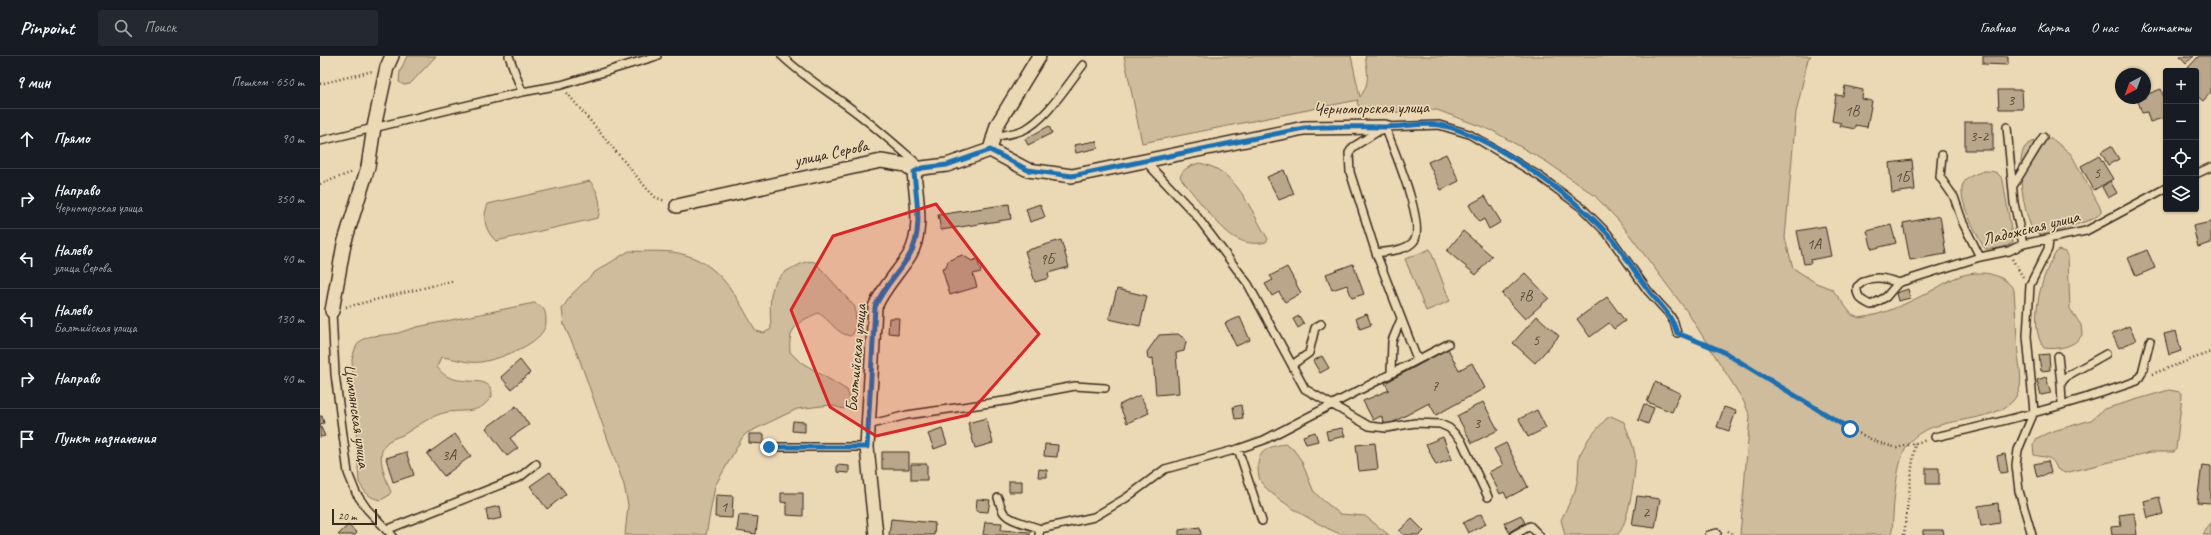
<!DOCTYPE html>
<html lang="ru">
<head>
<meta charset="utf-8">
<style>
  :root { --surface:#171b24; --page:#242831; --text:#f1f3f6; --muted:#9ea1a6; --line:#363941 }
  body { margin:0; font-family:Caveat,sans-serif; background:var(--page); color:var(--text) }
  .controls { position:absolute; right:12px; top:12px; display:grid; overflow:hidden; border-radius:4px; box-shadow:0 1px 3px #0004 }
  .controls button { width:36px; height:36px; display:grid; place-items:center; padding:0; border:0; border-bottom:1px solid var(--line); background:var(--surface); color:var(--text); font:20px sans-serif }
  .compass { position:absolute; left:1795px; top:12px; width:36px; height:36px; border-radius:50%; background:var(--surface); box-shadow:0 1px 3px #0004; rotate:221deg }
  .scale { position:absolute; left:12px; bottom:10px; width:45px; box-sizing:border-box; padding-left:4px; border:2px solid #3b2a1e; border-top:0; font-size:11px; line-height:14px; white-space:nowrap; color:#3b2a1e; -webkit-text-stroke:3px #ebd8b5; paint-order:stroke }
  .stop { position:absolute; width:12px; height:12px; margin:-9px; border:3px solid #1f6fb2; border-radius:50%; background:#fff }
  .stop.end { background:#1f6fb2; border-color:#fff; box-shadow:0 1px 4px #0008 }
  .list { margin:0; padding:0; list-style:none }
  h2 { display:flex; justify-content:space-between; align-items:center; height:52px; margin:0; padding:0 16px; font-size:17px }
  h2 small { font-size:13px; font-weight:400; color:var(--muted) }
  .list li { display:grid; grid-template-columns:26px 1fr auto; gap:12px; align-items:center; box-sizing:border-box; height:60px; padding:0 16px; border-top:1px solid var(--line) }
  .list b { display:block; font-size:15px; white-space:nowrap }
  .list p { margin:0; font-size:13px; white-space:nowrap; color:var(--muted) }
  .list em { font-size:13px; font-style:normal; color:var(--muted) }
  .icon { flex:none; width:22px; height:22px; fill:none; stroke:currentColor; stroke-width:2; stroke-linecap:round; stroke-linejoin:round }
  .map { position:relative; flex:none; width:1891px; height:479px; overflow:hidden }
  header { display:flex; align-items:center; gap:24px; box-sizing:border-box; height:56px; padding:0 20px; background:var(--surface); border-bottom:1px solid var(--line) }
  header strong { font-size:19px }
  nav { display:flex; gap:22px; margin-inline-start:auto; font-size:14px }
  .search { width:280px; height:36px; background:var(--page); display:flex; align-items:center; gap:10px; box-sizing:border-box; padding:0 14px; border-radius:4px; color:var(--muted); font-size:15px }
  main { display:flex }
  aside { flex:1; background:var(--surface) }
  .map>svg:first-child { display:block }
</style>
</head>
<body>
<header>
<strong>Pinpoint</strong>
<div class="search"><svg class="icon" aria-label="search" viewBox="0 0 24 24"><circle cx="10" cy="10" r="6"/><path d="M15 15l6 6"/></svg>Поиск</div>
<nav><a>Главная</a><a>Карта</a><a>О нас</a><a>Контакты</a></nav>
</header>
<main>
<aside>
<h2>9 мин<small>Пешком · 650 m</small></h2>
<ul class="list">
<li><svg class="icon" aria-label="ahead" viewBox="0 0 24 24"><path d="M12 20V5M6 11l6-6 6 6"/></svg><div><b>Прямо</b></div><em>90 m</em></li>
<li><svg class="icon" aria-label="right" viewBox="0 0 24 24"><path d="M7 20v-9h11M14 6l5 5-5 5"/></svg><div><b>Направо</b><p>Черноморская улица</p></div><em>350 m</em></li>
<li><svg class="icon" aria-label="left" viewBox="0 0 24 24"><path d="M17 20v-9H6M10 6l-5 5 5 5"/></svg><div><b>Налево</b><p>улица Серова</p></div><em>40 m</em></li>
<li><svg class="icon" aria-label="left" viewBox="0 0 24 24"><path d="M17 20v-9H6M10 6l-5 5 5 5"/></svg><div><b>Налево</b><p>Балтийская улица</p></div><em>130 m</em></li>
<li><svg class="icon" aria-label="right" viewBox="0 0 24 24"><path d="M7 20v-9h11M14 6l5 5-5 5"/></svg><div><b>Направо</b></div><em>40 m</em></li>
<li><svg class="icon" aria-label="arrive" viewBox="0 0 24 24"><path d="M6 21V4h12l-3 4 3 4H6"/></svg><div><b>Пункт назначения</b></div></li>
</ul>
</aside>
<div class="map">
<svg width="1891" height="479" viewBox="0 0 1891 479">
  <rect width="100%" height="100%" fill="#ebd8b5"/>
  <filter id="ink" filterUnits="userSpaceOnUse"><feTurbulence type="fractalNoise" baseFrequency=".025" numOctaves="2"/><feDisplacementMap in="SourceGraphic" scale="8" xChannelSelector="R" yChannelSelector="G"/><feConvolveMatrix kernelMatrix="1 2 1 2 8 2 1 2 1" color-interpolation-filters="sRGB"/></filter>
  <g filter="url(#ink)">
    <!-- green -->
    <path fill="#cfbc9c" stroke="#85735d" d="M87,0H116L90,28L84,29L79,26L80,16Z
      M804,0H1031L1040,41C1050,28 1048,16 1045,0H1491L1488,3L1476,57L1465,182L1473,212L1496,227L1512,233L1532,259L1539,262C1564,259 1590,246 1613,234C1621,230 1630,223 1640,220C1659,214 1683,216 1694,234C1695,255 1697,277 1698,298C1699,308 1702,321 1700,331C1690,375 1608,353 1587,390C1575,409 1573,456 1572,479H1420L1430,360L1423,344L1366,254L1299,165L1274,139L1227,106L1173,75L1117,54L1064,57L1048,56L1041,53L1037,47L1038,44L822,87Z
      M1731,82L1751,98L1781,153V157L1773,163L1723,180L1714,176C1704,162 1695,105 1705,91C1712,84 1722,83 1731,82Z
      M879,107C917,113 930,154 948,183L946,186C935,189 924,187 914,181C901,174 870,134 860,121C863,112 871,110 879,107Z
      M1664,115C1674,115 1677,115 1683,124L1693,186C1687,192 1674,193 1666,193L1663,190C1656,176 1637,143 1643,128C1647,120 1656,118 1664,115Z
      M270,125C279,137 282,148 278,162L176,185C165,175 162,162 168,148Z
      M1110,193L1130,245L1106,255L1085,203Z
      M1738,194L1746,196L1748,200L1750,253L1761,269L1762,279C1754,291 1738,294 1724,292C1707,269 1722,214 1738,194Z
      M309,195C325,196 343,194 358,197C401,206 416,241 436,275L444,277L451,273C450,243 446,222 477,210C482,207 489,204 495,206L535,251L536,268L533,278L530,280C515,277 511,264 498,257C477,266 468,272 470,296L479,305L527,334L531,347L524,353L510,349L477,353L427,377L422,382L395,430L386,479H305L308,449L304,429L259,302L244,269L242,253L251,239L275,216Z
      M214,247C223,250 226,254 226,264C228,287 179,303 161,306C148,308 134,302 121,301L117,311C134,337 173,313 172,340C157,362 142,351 120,358C108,362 96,371 86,377C81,381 74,381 69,385C53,395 66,423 71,436L68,440L61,444C49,442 45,437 39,426L32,304C37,274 55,282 78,277C84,275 91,273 97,271Z
      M1849,334L1860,336L1862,340L1856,393L1854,396H1831L1745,417L1737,413C1732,399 1726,402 1714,399L1713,389L1717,382L1730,376L1771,364L1784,353Z
      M1291,360L1304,366C1308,377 1313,387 1315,399C1317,412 1308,472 1297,479H1245L1241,464L1255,435L1258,421L1259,400L1269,382L1286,363Z
      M965,388L973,393L981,404L993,434L1000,442L1020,458L1045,460L1069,479C1057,479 1030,479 1020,478C1002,471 951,442 941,426C938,421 938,414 938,408C939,393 952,390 965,388Z
      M1891,466V479H1884V474Z"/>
    <!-- building -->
    <path fill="#baa78b" stroke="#3b2a1e" d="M1663,0H1688V9L1663,8Z
      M1860,0H1874L1866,7Z
      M1879,0H1891V36L1883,45L1876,39V15H1865Z
      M1525,30L1543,34L1542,43L1552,45L1547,71L1535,69V73L1520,70L1521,67L1512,65L1516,39L1523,40Z
      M1841,33L1846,47V61L1830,66L1827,56L1822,57L1817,42H1825V39Z
      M1678,34H1702L1703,53H1679Z
      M1645,66H1673V94H1645Z
      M729,70L732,77L708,89L705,83Z
      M776,85L778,92L756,97L754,89Z
      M1791,90L1799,103L1788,109L1781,96Z
      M1126,98L1139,125L1121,134L1108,106Z
      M1779,100L1793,123L1774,134L1761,110Z
      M1592,104L1595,134L1572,137L1569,107Z
      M964,114L974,138L959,144L947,121Z
      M1790,125L1797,137L1788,142L1782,131Z
      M1165,140L1181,166L1169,173L1164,163L1159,166L1149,149Z
      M689,148L691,163L621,174L618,159Z
      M720,148L725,161L710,166L706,153Z
      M1620,160L1626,198L1590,204L1583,167Z
      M1891,166V187L1878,191L1873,170Z
      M1571,169L1576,187L1552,193L1547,175Z
      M1505,170L1511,200L1490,204L1491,207L1484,208L1477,175Z
      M1143,175L1172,200L1156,219L1127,195Z
      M741,184L749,211L728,217L729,222L715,226L705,195Z
      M1827,194L1835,212L1816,220L1808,202Z
      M642,199L652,205L657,203L661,216L653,218L657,231L630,239L622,213L626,212L628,205Z
      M1033,208L1044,238L1032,242L1027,229L1012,234L1006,218Z
      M967,211L981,237L965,246L959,236L952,240L945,228L953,224L950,220Z
      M1205,217L1229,242L1205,263L1182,238Z
      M797,233L827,240L820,270L789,263Z
      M1588,233L1590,242L1578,245L1576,237Z
      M1287,241L1305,265L1294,273L1289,267L1270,281L1257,263Z
      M1047,258L1051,269L1040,273L1036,262Z
      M979,260L984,268L978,272L973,263Z
      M1217,260L1239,280L1215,307L1193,287Z
      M920,261L930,284L916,290L905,267Z
      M569,262H579L578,278L568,277Z
      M1809,270L1816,284L1799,292L1792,278Z
      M1856,275L1861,295L1849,299L1844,278Z
      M858,278L865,283L866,286L864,295L856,297L859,337L836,339L833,302L828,303L827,296L839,279Z
      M1128,293L1139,314L1152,307L1165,332L1116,359L1109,347L1066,370L1061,360L1053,364L1043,345L1069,334L1065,327Z
      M1729,298L1730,314L1721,315L1719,299Z
      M1002,300L1009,312L1000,317L993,305Z
      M200,304L210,317L191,333L181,321Z
      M1726,321L1731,337L1721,339L1717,324Z
      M1335,326L1360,337L1352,356L1327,346Z
      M820,339L829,357L807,367L799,349Z
      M1163,346L1178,374L1152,387L1137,360Z
      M1324,348L1334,352L1328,368L1318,364Z
      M921,349L923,362L915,363L913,351Z
      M196,350L209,369L190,382L198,392L187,400L166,372Z
      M1404,351L1416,355L1409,375L1397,371Z
      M1217,354L1226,372L1208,381L1199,363Z
      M0,360H2L4,367L0,368Z
      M666,362L673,387L655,392L648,367Z
      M473,365L485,366V376L472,375Z
      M0,369L5,380L0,381Z
      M1022,372L1025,380L1008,384L1006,375Z
      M622,373L627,388L614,393L608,378Z
      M995,376L998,385L986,388L983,380Z
      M135,378L151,400L124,420L107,398Z
      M429,378H444V388L429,387Z
      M1123,381L1132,403L1116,409L1106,388Z
      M1055,387L1058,413L1039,415L1036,389Z
      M1186,387L1208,431L1187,442L1184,436L1180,438L1169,416L1183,409L1174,393Z
      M725,388L738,389L737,401L724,400Z
      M86,396L94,419L73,426L66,402Z
      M562,396H589V413H562Z
      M1685,398L1688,416L1680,417L1677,400Z
      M1728,405L1731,417L1717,421L1714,408Z
      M591,408H607V424H591Z
      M517,409L529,410V417L517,416Z
      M1882,409L1891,410V447L1877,446Z
      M1606,412H1619V428H1606Z
      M719,413L727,414V421H718Z
      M230,416L246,438L227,453L210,430Z
      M689,425H702V436H689Z
      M461,437H483V460L467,459V447L461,446Z
      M396,439L413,440L412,462L395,461Z
      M1317,440L1340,443L1335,472L1312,469Z
      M1839,441L1843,458L1828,462L1824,445Z
      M657,443L670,444L668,456L656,455Z
      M1678,447L1680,467L1661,470L1658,450Z
      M180,450L182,462L168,465L166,453Z
      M1814,457L1817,479H1792L1791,471L1801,470L1799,459Z
      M1161,458L1166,468L1148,477L1143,467Z
      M419,459L438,461L436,478L417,475Z
      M1201,459L1205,467L1189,476L1184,467Z
      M571,463L615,467L614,479H569Z
      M1092,463L1104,475L1100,479H1084L1079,475Z
      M665,466L682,467L681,474L710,476V479H663Z
      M28,469L37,477L35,479H18Z
      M880,471L881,479H859V474Z
      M1603,474H1623L1624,479H1603Z"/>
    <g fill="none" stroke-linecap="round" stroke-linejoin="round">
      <defs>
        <path id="lane" d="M189,0L202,36
          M462,0C484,21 509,36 533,54C557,72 579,92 602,112
          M1687,71L1694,147L1703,188
          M673,81C682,79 694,78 703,74C725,65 748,28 763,9
          M0,85L202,36L241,29L337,0
          M1622,99L1620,121L1634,141L1643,167L1660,201
          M826,106L875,158L928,228L985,333L1049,370L1066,372L1095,367L1120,368L1129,372L1141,384L1168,441
          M1876,118L1891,111
          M1693,130L1723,81
          M1056,197C1068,195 1086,195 1094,185C1106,169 1073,91 1065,71
          M1578,227C1564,221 1548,218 1537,231C1536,241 1542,245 1551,249L1566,241L1578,227L1660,201L1689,195L1703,188L1766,175L1846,132
          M12,255L15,318L28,417L36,437L47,453L72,479
          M1738,300L1741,327
          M1097,303L1056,197L1030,116L1029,97L1033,91L1065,71L1119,69L1149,78L1219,120L1261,151L1287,177L1328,235L1349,258L1354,266L1357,277
          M972,309L989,297L995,272L1001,268
          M1071,317L1072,285L1081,263
          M1742,348L1741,327L1747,320L1786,298
          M548,369L587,359L691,344L712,338L755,330L785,332
          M1615,381C1683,366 1751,348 1817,325L1822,317L1830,285
          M449,391H547
          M918,393L942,465
          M678,442C680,447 681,453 684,457C691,466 710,468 720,473
          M66,474L200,421L216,408
          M719,479L720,473L774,461L806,442L845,413L918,393L944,384L1128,288
          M1194,479L1210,470L1219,479
          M1389,479L1397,477
          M1712,479L1699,435L1696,409L1698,394L1714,356L1707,280L1710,229L1728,193L1729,184"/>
        <path id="street" d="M670,94L708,114L752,120L984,72L1065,71
          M670,94L677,69L719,0
          M594,116L602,112L627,109L670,94
          M357,150L561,105L586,109L594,116
          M12,255L24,188L48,111L54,71L67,11L72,0
          M556,479L547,391L555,251C563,232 578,217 589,200C604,176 596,142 594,116"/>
      </defs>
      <!-- lane casing -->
      <use href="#lane" stroke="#3b2a1e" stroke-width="10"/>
      <!-- street casing -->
      <use href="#street" stroke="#3b2a1e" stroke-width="16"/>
      <!-- path -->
      <path stroke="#3b2a1e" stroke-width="2.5" stroke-dasharray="1 3" stroke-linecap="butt" d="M0,28L53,15
        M247,37L328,134L335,141L345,145
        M0,128L33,116
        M1692,203L1703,221
        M26,251L132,225
        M1365,280L1402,295L1530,373L1557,386L1577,392L1607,384
        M1832,318L1891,296
        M1408,475L1414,479
        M1584,479L1595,387"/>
      <!-- lane -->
      <use href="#lane" stroke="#ebd8b5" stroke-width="7"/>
      <!-- street -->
      <use href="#street" stroke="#ebd8b5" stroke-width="13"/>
    </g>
  </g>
  <g fill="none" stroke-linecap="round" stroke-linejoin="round" filter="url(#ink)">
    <!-- route -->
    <path stroke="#1f6fb2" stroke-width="5" d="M449,391H547L555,251C563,231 579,217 589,200C604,176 596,142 594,116L602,112L627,109L670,94L708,114L752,120L984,72C1011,70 1038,71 1066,71C1083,71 1103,66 1120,69C1169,78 1252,140 1286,176C1303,194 1314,216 1329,235C1340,249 1352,259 1357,277L1402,295L1530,373"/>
  </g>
  <!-- marked area -->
  <path fill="#d62828" fill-opacity="0.2" stroke="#d62828" stroke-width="3" stroke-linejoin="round" d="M616,148L678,230L719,278L648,359L556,380L510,351L471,254L513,180Z"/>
  <g text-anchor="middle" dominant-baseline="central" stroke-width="3.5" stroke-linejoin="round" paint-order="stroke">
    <!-- number labels -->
    <g font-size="15" fill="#5b4939">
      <text x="1691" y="44">3</text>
      <text x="1532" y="55">1В</text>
      <text x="1659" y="80">3-2</text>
      <text x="1777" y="117">5</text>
      <text x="1582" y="121">1Б</text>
      <text x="1494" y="188">1А</text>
      <text x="727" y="203">9Б</text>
      <text x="1205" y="240">7В</text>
      <text x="1216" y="284">5</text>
      <text x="1115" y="330">7</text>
      <text x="1157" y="367">3</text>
      <text x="129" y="399">3А</text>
      <text x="404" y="451">1</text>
      <text x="1326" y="456">2</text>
    </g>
    <!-- street labels -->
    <g font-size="17" fill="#3b2a1e" stroke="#ebd8b5">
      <text transform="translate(1051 52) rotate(-1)">Черноморская улица</text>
      <text transform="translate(511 97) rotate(-12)">улица Серова</text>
      <text transform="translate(1711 172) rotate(-14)">Ладожская улица</text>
      <text transform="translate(536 302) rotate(-85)">Балтийская улица</text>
      <text transform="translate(37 360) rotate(82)">Цимлянская улица</text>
    </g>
  </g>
</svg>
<div class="controls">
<button>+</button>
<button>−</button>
<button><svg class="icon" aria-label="locate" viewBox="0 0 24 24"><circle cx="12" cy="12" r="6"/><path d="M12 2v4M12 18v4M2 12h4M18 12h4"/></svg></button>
<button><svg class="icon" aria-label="layers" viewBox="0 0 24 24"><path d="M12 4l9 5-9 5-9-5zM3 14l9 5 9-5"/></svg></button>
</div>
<svg class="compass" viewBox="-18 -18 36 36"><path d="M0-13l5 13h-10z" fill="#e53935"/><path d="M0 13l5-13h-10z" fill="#9ea1a6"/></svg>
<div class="scale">20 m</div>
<div class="stop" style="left:1530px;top:373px"></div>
<div class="stop end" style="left:449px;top:391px"></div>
</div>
</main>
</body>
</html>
